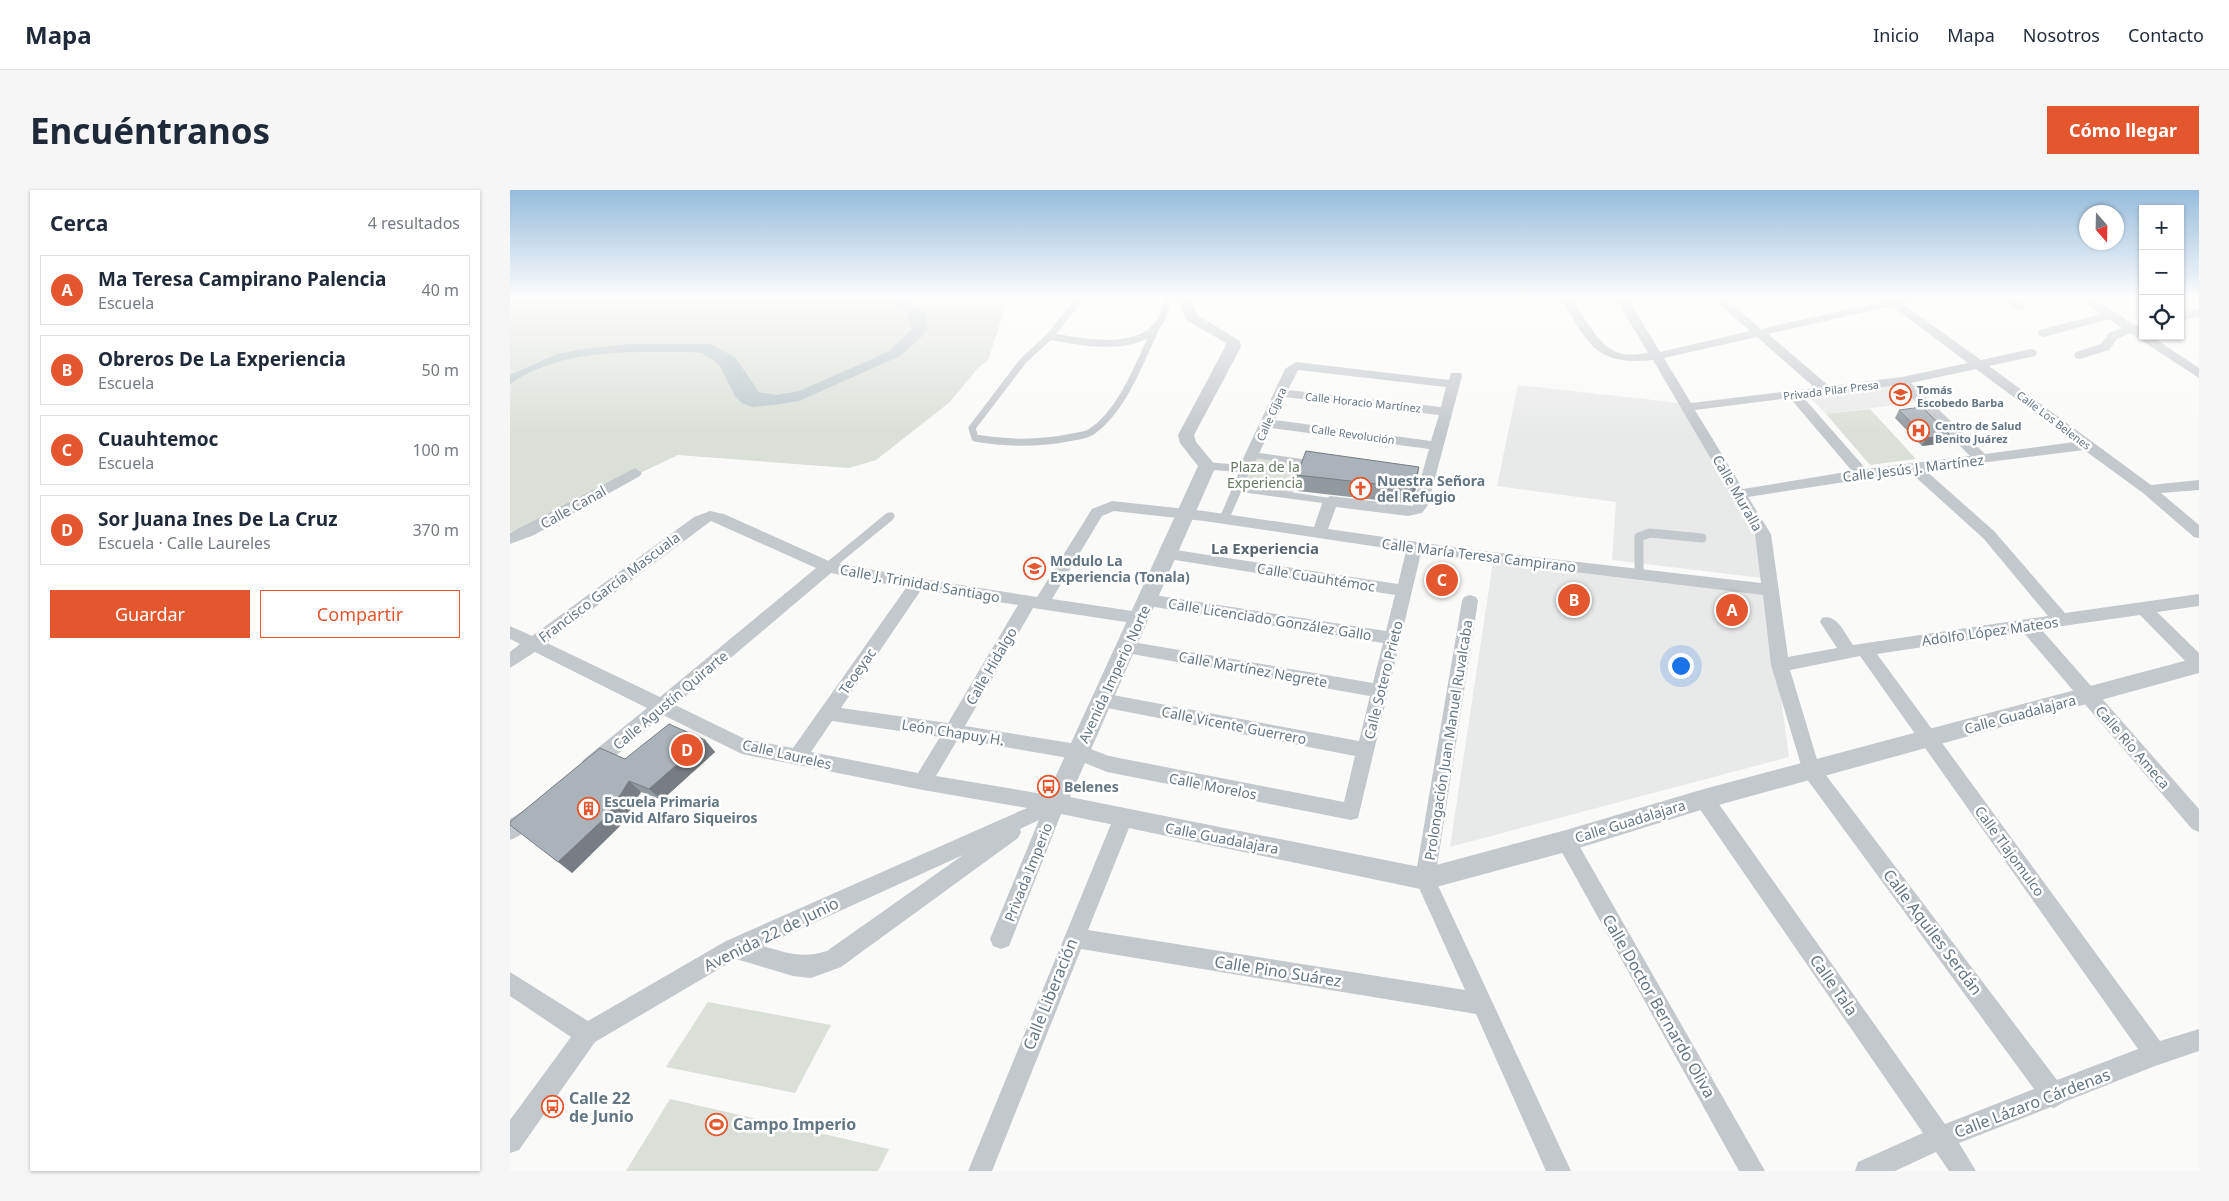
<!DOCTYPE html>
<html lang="es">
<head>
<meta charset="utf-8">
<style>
  :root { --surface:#fff; --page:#f6f6f7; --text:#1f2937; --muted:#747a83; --line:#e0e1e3; --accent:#e4572e }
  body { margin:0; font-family:"Noto Sans",sans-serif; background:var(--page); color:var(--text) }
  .controls { position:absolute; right:15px; top:15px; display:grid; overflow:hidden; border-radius:0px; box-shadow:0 1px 4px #0004 }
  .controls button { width:45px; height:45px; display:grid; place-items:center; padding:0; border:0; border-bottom:1px solid var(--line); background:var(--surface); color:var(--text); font:25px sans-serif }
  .compass { position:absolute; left:1569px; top:15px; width:45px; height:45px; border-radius:50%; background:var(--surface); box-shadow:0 1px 4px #0004; rotate:160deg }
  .you { position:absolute; left:1170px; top:475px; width:18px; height:18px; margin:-12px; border:4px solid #fff; border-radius:50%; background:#1a73e8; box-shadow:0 0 0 8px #1a73e833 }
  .badge { display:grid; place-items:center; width:32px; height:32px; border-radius:50%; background:var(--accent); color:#fff; font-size:16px; font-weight:700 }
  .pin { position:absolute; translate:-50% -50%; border:2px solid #fff; box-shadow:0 1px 5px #0006 }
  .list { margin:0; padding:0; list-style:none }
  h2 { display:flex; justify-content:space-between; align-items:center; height:65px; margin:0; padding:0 20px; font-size:21px }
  h2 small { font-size:16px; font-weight:400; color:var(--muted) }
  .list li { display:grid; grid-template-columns:32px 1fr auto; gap:15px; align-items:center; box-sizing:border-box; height:70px; margin:0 10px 10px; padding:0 10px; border:1px solid var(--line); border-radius:0px }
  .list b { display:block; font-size:19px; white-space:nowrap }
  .list p { margin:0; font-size:16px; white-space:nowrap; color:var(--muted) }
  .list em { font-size:16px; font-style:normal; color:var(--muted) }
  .actions { display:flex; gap:10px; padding:15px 20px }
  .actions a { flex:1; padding:11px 0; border:1px solid var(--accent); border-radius:0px; text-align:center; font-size:18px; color:var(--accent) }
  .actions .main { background:var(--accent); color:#fff }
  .icon { flex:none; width:28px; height:28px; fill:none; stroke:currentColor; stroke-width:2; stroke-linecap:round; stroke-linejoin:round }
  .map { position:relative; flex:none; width:1689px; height:981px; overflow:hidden; border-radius:0px }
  header { display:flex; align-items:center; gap:30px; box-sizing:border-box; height:70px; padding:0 25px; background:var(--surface); border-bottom:1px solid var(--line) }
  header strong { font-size:24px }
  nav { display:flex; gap:28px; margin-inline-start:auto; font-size:18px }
  .intro { display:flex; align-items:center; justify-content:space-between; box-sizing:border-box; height:120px; padding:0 30px }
  h1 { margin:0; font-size:35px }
  .button { padding:12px 22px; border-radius:0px; background:var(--accent); color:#fff; font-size:18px; font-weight:700 }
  main { display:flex; gap:30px; padding:0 30px }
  aside { flex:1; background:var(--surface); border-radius:0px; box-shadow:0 1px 4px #0004 }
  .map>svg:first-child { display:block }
</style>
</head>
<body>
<header>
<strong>Mapa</strong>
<nav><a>Inicio</a><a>Mapa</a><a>Nosotros</a><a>Contacto</a></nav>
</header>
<div class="intro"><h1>Encuéntranos</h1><a class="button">Cómo llegar</a></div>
<main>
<aside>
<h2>Cerca<small>4 resultados</small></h2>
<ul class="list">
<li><span class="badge">A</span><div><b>Ma Teresa Campirano Palencia</b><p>Escuela</p></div><em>40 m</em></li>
<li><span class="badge">B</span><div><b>Obreros De La Experiencia</b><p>Escuela</p></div><em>50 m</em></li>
<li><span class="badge">C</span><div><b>Cuauhtemoc</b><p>Escuela</p></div><em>100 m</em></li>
<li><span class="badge">D</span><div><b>Sor Juana Ines De La Cruz</b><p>Escuela · Calle Laureles</p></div><em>370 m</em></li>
</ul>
<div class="actions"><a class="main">Guardar</a><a>Compartir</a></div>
</aside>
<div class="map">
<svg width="1689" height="981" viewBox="0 0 1689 981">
  <rect width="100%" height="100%" fill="#fafaf8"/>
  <!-- built -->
  <path fill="#e8e9e9" d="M1390,194L1409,212L1316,224L1299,206Z
    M1008,195L1170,213L1247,338L1252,388L1102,370L1106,312L987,296Z
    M983,372L1257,404L1279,567L940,657Z"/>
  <!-- green -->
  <path fill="#dadfd7" d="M0,107H382C400,118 473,116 496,115L478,170L468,178L440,212L366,270L339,278L168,265L16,337L0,342Z
    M1360,219L1406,269L1360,275L1316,224Z
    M744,265L793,275L783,303L731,297Z
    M198,812L321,835L285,903L156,877Z
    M160,909L379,959L368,981H116Z"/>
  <!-- water -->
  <path fill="#bbc7cb" d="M375,107C397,107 400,110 416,124L418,141L390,166L289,211L264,215L242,217L232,213L225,206L210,176L201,168L191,163L181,162C121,162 52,158 0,194V185L47,164L72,159L121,154H200L225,167L249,202L266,205L289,201L378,162L402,139L397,123Z"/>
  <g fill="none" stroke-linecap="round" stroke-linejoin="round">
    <!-- service-far1 -->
    <path stroke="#c3c8cc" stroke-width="7" d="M571,107L540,146C573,153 636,165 653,126C656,120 656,113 658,107
      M540,146L513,171L462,238L465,248C499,254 529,254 563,247C569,246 576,245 581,242C613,221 631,169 647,136
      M377,329L381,326"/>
    <!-- service -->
    <path stroke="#c3c8cc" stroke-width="9" d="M318,377L379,327
      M1129,384V347L1140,343L1192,348"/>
    <!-- pedestrian -->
    <path fill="#c3c8cc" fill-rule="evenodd" d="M742,262L807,271L812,274L807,277L738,267L737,265Z
      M735,277L740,280L734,295L820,308L825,311L820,314L731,302L718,332H710L709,329L730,280Z"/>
    <!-- minor -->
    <path fill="#c3c8cc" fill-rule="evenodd" d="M1049,107H1061C1073,124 1088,158 1110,163C1119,166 1129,164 1138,163L1105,107H1117L1150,162L1240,141L1201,107H1214L1251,139L1375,111L1371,107H1413L1411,109L1393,114L1471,170L1521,159L1525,160L1527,163L1525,166L1479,176L1641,295L1689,290V300L1651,303L1689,335V348L1684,347L1633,303L1574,260L1415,280L1484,341L1555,423L1689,404V416L1647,422L1689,463V481L1683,479L1630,425L1531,439L1689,619V642L1682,639L1513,442L1367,464L1650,851L1689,839V861L1645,876L1554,912L1544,918L1541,917L1449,953L1466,981H1439L1426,962L1385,981H1345L1348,972L1413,943L1187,615L1184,609L1187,603L1194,601L1201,603L1435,934L1524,899L1294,585L1261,475L1253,405L911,363L848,628L841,630L597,582L565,569L448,549L426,586L545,606L552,608L555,614L499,756L491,759L483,756L480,749L529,630L510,639L511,642L508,648L331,777L301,788L283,786L226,769L85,852L9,960L0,963V930L61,847L0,806V782L78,831L216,751L517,618L413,600L232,564L153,525L87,582L80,584L73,582L71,576L73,570L137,518L25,462L0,478V462L10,454L0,449V436L22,446L184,327L200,321L214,324L321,372L407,388L527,407L582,319L602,311L694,321L804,337L813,311L820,306L903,316L919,259L761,238L740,283L692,279L690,276L697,272L730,275L775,179L786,172L939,190L941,183H951L952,186L918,315L912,323L898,326L826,317L818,339L964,360L1251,393L1245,344L1143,170C1082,176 1079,152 1049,107ZM1382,116L1458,173L1392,187L1319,196L1258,144ZM1247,147L1305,198L1181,213L1154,168ZM1466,179L1564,252L1475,264L1401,193ZM788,180L936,197L931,217L778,200ZM1389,195L1460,266L1356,279L1293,207ZM775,207L929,225L921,251L765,230ZM1280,208L1342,281L1233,299L1185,220ZM1400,282L1474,349L1538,426L1343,455C1335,444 1327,423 1312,428L1310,432L1327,458L1278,467L1261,344L1238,307ZM604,321L694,331L896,361L888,394L659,359L653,360L651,364L653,368L659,369L885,405L876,441L638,404L632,406L630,410L632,414L638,416L873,453L863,493L616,451L610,452L608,457L610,462L616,463L860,506L849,551L592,503L586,505L583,510L586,515L592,517L845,566L834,612L599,566L567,554L455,536L523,418L629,434L635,432L637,428L635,424L629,422L542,409L592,326ZM201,331L306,378L150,507L37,453ZM321,383L396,398L283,558L235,549L165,515ZM411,400L508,415L438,533L331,518ZM1350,466L1628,859L1547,890L1309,576L1280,480ZM322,531L430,547L408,583L301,562ZM453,665L317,761C291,769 278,763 253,756Z
      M1490,107H1504L1516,116L1514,119H1506Z
      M1568,107H1582L1624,135H1631L1633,146H1641L1689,178V188L1620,143L1607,149L1599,160L1570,169L1566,168L1564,165L1566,162L1591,154L1599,143L1612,138L1599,129L1534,147L1530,146L1528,143L1530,140L1591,124Z
      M1689,119V127L1670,131V123Z
      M125,278L132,283L130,286L24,345L0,354V343Z
      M960,405L966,407L968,411L925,689L1061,981H1036L966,824L571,759L482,981H458L606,622L613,619L620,622L623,628L578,740L955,800L905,689L952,411L954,407Z
      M21,616L28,618L31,624C26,635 11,646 0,650V629Z
      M1056,642L1063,645L1255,981H1229L1049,657L1046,651L1049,645Z"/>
    <!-- tertiary -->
    <path fill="#c3c8cc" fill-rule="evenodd" d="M667,107H681L687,125L730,151L731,157L684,245L686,252L706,276L560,607L915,678L1056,640L1194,599L1689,467V483L1194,619L1056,662L915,700L537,621L533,614L688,276L670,253L668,245L715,157L716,153L676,130Z"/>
  </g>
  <!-- wall -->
  <path fill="#929a9f" d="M1389,220L1440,245L1435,253L1412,256L1385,228Z
    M787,285L907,293L902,314L788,301Z
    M195,550L205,562L152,610L131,602L110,636L62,683L115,569Z"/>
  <!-- shaded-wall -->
  <path fill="#777d82" d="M1440,245L1435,253L1412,256L1416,248Z
    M909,277L907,293L902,314L903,298Z
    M195,550L205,562L152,610L139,599Z
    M119,591L131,602L110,636L62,683L48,672Z"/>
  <!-- building -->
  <path fill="#aab3b9" stroke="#777d82" d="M1412,217L1440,245L1416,248L1389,220Z
    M796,261L909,277L903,298L787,285Z
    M159,534L195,550L139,599L119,591L97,626L48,672L0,635V632L90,558L115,569Z"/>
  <!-- sky -->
  <linearGradient id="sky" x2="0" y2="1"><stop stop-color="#96bcdc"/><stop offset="0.44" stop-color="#fdfdfc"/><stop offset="1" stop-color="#fdfdfc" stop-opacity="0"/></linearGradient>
  <rect width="1689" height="244" fill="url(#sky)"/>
  <!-- icons -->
  <defs>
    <symbol id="school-ring" viewBox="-11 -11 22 22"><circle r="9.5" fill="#fff" stroke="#e4572e" stroke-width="1.5"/><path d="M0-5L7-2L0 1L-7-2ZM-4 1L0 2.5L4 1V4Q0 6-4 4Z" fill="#e4572e"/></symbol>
    <symbol id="hospital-ring" viewBox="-11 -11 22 22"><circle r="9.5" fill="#fff" stroke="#e4572e" stroke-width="1.5"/><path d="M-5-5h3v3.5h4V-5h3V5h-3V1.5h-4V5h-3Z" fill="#e4572e"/></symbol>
    <symbol id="church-ring" viewBox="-11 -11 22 22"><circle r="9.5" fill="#fff" stroke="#e4572e" stroke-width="1.5"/><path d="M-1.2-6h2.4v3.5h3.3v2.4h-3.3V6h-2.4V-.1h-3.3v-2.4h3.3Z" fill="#e4572e"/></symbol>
    <symbol id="university-ring" viewBox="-11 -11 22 22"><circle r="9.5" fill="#fff" stroke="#e4572e" stroke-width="1.5"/><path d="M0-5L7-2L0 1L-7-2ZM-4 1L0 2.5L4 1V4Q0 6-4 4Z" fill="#e4572e"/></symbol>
    <symbol id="bus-ring" viewBox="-11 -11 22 22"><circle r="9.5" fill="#fff" stroke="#e4572e" stroke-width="1.5"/><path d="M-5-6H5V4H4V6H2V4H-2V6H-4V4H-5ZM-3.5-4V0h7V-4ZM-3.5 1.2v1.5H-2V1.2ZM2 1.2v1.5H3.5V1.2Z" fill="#e4572e"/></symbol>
    <symbol id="building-ring" viewBox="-11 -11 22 22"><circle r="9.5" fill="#fff" stroke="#e4572e" stroke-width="1.5"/><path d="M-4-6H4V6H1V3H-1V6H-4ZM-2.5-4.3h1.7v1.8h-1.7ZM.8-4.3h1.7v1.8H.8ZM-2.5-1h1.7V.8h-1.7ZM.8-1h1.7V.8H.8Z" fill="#e4572e"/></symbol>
    <symbol id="stadium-ring" viewBox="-11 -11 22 22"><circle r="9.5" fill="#fff" stroke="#e4572e" stroke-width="1.5"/><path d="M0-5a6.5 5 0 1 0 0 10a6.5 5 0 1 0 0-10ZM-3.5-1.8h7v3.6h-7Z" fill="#e4572e"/></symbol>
  </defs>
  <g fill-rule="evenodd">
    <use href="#school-ring" x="1378" y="192" width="25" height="25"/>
    <use href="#hospital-ring" x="1396" y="228" width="25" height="25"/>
    <use href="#church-ring" x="838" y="286" width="25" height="25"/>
    <use href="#university-ring" x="512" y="366" width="25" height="25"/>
    <use href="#bus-ring" x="526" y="584" width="25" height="25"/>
    <use href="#building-ring" x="66" y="606" width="25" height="25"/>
    <use href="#bus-ring" x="30" y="904" width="25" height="25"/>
    <use href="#stadium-ring" x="194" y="922" width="25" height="25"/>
  </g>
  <g text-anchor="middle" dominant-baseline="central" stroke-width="5" stroke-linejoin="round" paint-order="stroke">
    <!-- far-poi labels -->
    <g font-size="11" font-weight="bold" fill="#657683" stroke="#fff" text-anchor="start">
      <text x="1407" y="199">Tomás<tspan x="1407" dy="13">Escobedo Barba</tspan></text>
      <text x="1425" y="235">Centro de Salud<tspan x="1425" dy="13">Benito Juárez</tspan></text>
    </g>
    <!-- far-street labels -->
    <g font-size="11" fill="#657683" stroke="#fff">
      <text transform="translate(1321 200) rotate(-7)">Privada Pilar Presa</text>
      <text transform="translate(853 212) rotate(6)">Calle Horacio Martínez</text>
      <text transform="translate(761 224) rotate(-66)">Calle Cíjara</text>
      <text transform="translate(1544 230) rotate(37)">Calle Los Belenes</text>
      <text transform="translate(843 244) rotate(8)">Calle Revolución</text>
    </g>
    <!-- park labels -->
    <g font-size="14" fill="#687a64" stroke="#fff">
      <text x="755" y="276">Plaza de la<tspan x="755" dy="16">Experiencia</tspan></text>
    </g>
    <!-- street labels -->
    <g font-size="14" fill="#657683" stroke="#fff">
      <text transform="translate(1403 278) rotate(-7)">Calle Jesús J. Martínez</text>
      <text transform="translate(1228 303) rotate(60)">Calle Muralla</text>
      <text transform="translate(63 317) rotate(-29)">Calle Canal</text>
      <text transform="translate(969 365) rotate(7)">Calle María Teresa Campirano</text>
      <text transform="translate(806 387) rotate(9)">Calle Cuauhtémoc</text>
      <text transform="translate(410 393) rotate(10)">Calle J. Trinidad Santiago</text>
      <text transform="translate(99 397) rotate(-37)">Francisco García Mascuala</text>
      <text transform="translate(760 429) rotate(9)">Calle Licenciado González Gallo</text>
      <text transform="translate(1480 441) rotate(-8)">Adolfo López Mateos</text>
      <text transform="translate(481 476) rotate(-60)">Calle Hidalgo</text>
      <text transform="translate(743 479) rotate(10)">Calle Martínez Negrete</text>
      <text transform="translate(347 481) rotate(-55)">Teoeyac</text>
      <text transform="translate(604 484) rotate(-65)">Avenida Imperio Norte</text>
      <text transform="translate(873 490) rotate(-76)">Calle Sotero Prieto</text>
      <text transform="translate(160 510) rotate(-40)">Calle Agustín Quirarte</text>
      <text transform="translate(1510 524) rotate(-15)">Calle Guadalajara</text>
      <text transform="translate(724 535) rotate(11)">Calle Vicente Guerrero</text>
      <text transform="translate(443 542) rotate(9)">León Chapuy H.</text>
      <text transform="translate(938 550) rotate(-81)">Prolongación Juan Manuel Ruvalcaba</text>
      <text transform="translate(1623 557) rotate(49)">Calle Río Ameca</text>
      <text transform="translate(277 564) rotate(13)">Calle Laureles</text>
      <text transform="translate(703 596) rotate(11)">Calle Morelos</text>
      <text transform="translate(1120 631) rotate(-17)">Calle Guadalajara</text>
      <text transform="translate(712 648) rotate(11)">Calle Guadalajara</text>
      <text transform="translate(1500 661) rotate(54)">Calle Tlajomulco</text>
      <text transform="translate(518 682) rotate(-68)">Privada Imperio</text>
    </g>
    <!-- poi labels -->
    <g font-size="14" font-weight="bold" fill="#657683" stroke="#fff" text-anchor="start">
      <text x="867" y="290">Nuestra Señora<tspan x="867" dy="16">del Refugio</tspan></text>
      <text x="540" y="370">Modulo La<tspan x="540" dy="16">Experiencia (Tonala)</tspan></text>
      <text x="554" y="596">Belenes</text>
      <text x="94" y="611">Escuela Primaria<tspan x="94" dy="16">David Alfaro Siqueiros</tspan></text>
    </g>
    <!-- neighbourhood labels -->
    <g font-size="15" font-weight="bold" fill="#57646e" stroke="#fff">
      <text x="755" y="358">La Experiencia</text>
    </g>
    <!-- near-street labels -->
    <g font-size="16" fill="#657683" stroke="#fff">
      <text transform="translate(1423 742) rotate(53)">Calle Aquiles Serdán</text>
      <text transform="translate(261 744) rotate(-26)">Avenida 22 de Junio</text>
      <text transform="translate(768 781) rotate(9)">Calle Pino Suárez</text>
      <text transform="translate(1324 795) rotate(55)">Calle Tala</text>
      <text transform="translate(540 804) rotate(-68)">Calle Liberación</text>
      <text transform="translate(1149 816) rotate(60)">Calle Doctor Bernardo Oliva</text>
      <text transform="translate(1522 913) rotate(-21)">Calle Lázaro Cárdenas</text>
    </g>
    <!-- near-poi labels -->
    <g font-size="16" font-weight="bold" fill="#657683" stroke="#fff" text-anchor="start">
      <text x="59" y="908">Calle 22<tspan x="59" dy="18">de Junio</tspan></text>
      <text x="223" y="934">Campo Imperio</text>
    </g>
  </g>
</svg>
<div class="controls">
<button>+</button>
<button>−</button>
<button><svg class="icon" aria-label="locate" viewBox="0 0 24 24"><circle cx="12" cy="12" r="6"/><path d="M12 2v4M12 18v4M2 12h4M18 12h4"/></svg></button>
</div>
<svg class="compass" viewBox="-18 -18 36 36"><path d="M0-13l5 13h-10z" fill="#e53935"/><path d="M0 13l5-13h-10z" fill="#747a83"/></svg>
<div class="you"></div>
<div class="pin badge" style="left:1222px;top:420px">A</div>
<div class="pin badge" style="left:1064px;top:410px">B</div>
<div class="pin badge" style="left:932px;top:390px">C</div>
<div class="pin badge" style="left:177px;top:560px">D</div>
</div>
</main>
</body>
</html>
